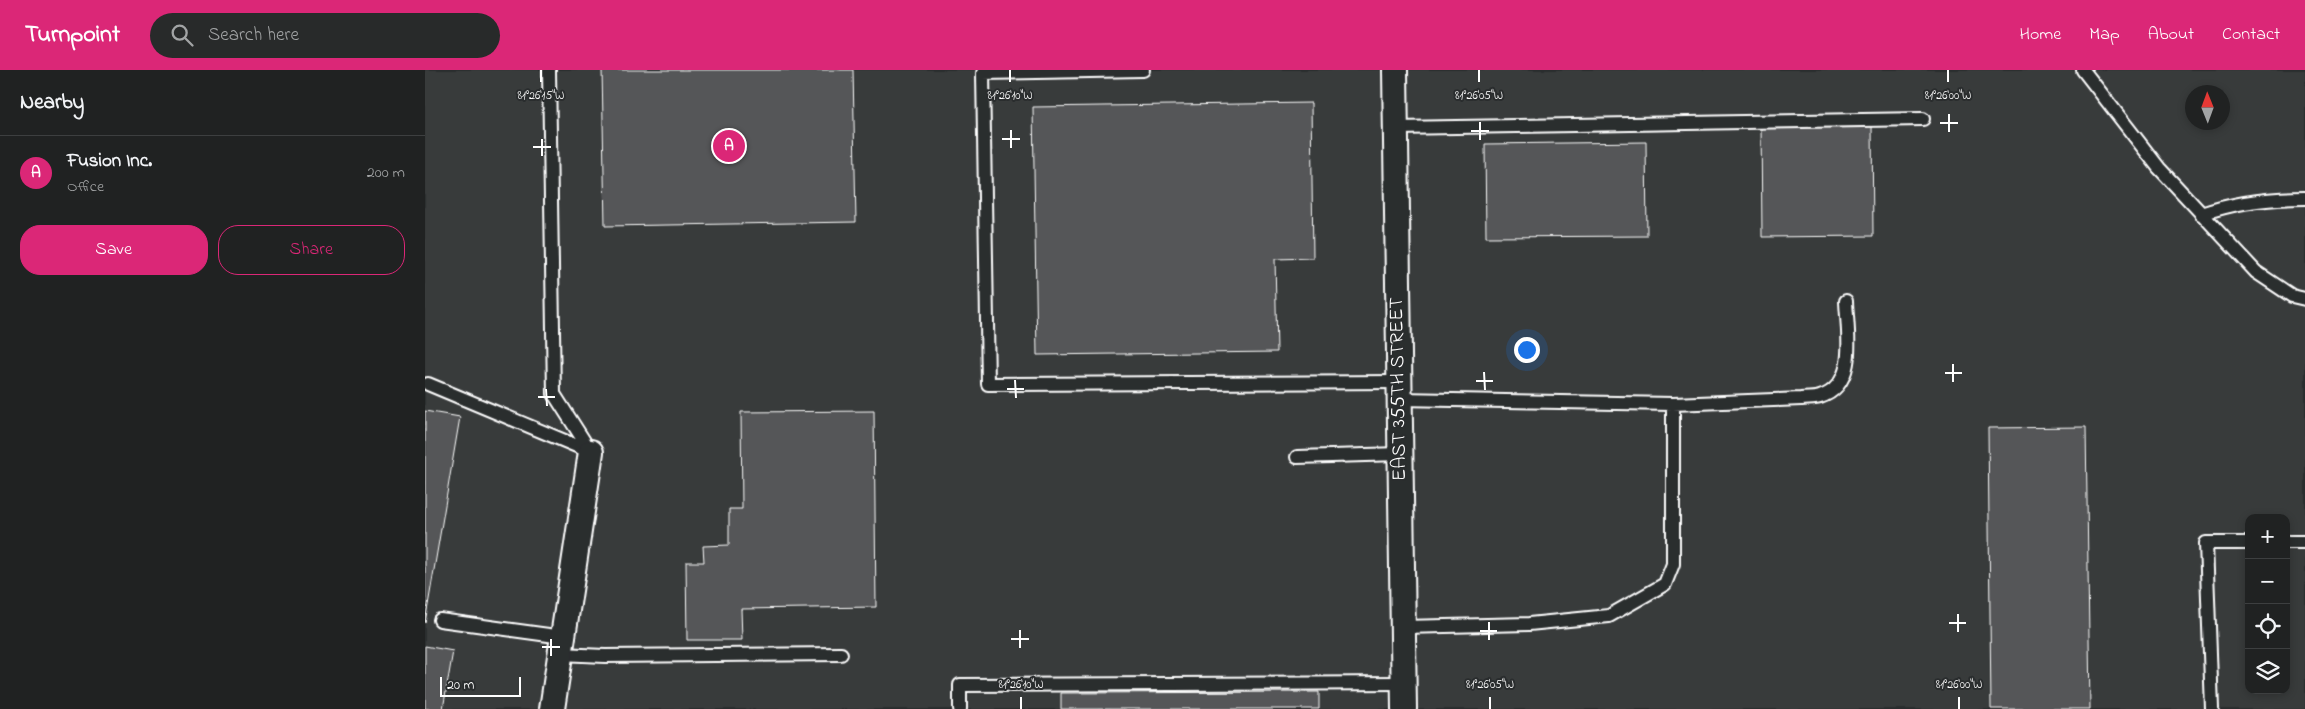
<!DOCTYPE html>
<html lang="en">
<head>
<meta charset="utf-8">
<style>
  :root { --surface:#202222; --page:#282a2a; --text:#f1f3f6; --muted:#a2a4a5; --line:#3d3f40; --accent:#db2777 }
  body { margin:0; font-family:"Indie Flower",sans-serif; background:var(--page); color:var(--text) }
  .controls { position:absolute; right:15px; bottom:15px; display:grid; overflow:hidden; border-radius:10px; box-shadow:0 2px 8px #0003 }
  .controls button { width:45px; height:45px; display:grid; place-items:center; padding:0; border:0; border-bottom:1px solid var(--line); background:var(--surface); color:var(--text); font:25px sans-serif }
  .compass { position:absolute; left:1760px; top:15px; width:45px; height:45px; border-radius:50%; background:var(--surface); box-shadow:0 2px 8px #0003; rotate:359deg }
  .scale { position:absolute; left:15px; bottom:12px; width:81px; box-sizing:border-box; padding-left:5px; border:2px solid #fff; border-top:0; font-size:14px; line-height:18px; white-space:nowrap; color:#fff; -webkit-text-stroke:4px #2a2d2e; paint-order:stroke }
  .you { position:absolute; left:1101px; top:279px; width:18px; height:18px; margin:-12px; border:4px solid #fff; border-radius:50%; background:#1a73e8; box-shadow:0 0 0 8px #1a73e833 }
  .badge { display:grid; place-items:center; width:32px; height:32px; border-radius:50%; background:var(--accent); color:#fff; font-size:16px; font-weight:700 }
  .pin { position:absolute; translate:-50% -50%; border:2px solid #fff; box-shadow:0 1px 5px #0006 }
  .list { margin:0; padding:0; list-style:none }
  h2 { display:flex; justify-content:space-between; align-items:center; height:65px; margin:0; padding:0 20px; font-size:21px }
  h2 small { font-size:16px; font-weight:400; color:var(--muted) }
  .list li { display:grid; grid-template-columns:32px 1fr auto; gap:15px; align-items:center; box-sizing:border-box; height:75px; padding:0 20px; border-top:1px solid var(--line) }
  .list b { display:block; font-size:19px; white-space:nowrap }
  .list p { margin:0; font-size:16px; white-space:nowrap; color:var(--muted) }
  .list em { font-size:16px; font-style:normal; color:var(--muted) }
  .actions { display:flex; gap:10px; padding:15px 20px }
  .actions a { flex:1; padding:11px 0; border:1px solid var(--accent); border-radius:20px; text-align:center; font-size:18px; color:var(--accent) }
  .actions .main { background:var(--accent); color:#fff }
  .icon { flex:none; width:28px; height:28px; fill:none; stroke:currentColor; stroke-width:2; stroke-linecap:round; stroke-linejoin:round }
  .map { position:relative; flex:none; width:1880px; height:639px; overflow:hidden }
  header { display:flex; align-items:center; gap:30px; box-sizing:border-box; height:70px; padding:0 25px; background:var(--accent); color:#fff }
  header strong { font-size:24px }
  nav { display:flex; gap:28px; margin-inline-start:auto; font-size:18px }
  .search { width:350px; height:45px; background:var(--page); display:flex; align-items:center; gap:12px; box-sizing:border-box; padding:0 18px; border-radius:28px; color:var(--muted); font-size:19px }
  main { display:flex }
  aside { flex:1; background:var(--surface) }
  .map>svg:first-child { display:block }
</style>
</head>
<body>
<header>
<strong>Turnpoint</strong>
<div class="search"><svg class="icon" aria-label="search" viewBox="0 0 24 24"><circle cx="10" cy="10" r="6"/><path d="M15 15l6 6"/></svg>Search here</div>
<nav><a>Home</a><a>Map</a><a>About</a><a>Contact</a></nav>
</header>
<main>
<aside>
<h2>Nearby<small></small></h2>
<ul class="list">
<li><span class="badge">A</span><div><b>Fusion Inc.</b><p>Office</p></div><em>200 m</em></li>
</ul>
<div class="actions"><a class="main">Save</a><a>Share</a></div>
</aside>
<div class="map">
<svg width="1880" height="639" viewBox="0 0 1880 639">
  <rect width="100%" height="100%" fill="#2a2d2e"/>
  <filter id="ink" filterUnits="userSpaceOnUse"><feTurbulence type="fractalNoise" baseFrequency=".02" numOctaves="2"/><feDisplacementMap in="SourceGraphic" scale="10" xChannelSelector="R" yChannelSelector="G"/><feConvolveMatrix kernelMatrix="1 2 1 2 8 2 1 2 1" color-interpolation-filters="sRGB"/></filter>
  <g filter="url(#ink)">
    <!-- built -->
    <path fill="#373a3b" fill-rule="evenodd" d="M0,0H1880V639H0ZM1768,22H1798V52H1768ZM1824,448H1861V620H1824Z"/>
    <!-- building -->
    <path fill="#555758" stroke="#fff" d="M177,0H428L431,152L180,156Z
      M886,33L888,188L850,189L852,282L612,285L608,37Z
      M1336,54H1447L1448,166L1337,167Z
      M1221,72L1222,166L1061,167L1060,74Z
      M0,341L35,347L0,553Z
      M449,341L451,537L316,539L317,570H262L261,492H279L278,476L304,475V439H317L316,342Z
      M1661,357L1665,639H1566L1563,358Z
      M0,576L28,581L18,639H0Z
      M894,622V639H636V623Z"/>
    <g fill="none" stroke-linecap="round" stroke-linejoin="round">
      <defs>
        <path id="lane" d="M124,0L129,324L166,382
          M718,0L558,3L563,314L974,312
          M1658,0L1734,98L1831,202L1867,226L1880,229
          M971,58L1498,49
          M1776,144C1810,132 1844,128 1880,128
          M3,314L166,382
          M975,329L1248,334V494L1240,514L1184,546L1104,554L978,557
          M1248,334L1376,329C1382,328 1390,329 1395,327C1434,315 1422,261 1421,231
          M872,387L975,384
          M1861,472H1880
          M15,550L138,567
          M135,584L180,586L416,584
          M535,639V615L979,613
          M1787,639L1781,473H1824"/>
        <path id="street" d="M970,0L979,639
          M127,639L166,382"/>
      </defs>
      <!-- lane casing -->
      <use href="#lane" stroke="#fff" stroke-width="16"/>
      <!-- street casing -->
      <use href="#street" stroke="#fff" stroke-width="28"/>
      <!-- lane -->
      <use href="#lane" stroke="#2a2d2e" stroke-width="12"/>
      <!-- street -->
      <use href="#street" stroke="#2a2d2e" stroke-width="24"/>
    </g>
  </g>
  <!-- ticks -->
  <path fill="none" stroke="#fff" stroke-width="2" d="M116,0V12M585,0V12M1054,0V12M1523,0V12M1524,44V62M1055,52V70M1515,53H1533M586,60V78M1046,61H1064M117,69V86M577,69H595M108,77H126M1528,294V312M1059,302L1060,320M1520,303H1537M590,310L591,328M1051,311H1068M121,319L122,336M582,319H599M113,327H130M1533,544V562M1064,552V570M1524,553H1541M595,560V578M1055,561H1072M126,569V586M586,569H604M117,577H135M596,627V639M1065,627V639M1534,627V639"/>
  <g text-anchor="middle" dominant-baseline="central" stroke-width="4" stroke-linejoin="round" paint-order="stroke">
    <!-- street labels -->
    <g font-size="20" fill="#fff" stroke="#2a2d2e">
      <text transform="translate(974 319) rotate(-91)">EAST 355TH STREET</text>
    </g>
  </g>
  <g font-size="12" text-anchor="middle" fill="#fff" stroke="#2a2d2e" stroke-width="4" stroke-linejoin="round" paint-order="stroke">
    <text x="116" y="29">81°26'15"W</text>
    <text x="585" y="29">81°26'10"W</text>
    <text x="1054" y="29">81°26'05"W</text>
    <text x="1523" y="29">81°26'00"W</text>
    <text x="596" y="618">81°26'10"W</text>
    <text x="1065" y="618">81°26'05"W</text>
    <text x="1534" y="618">81°26'00"W</text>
  </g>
</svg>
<div class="controls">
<button>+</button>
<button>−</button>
<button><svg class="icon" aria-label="locate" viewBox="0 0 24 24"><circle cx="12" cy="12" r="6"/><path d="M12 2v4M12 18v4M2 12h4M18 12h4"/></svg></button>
<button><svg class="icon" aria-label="layers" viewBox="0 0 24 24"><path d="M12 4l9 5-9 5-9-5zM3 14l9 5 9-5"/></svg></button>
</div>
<svg class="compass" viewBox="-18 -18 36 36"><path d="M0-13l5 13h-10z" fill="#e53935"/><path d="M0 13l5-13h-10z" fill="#a2a4a5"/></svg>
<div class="scale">20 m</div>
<div class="you"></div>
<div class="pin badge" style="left:304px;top:76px">A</div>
</div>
</main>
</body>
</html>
